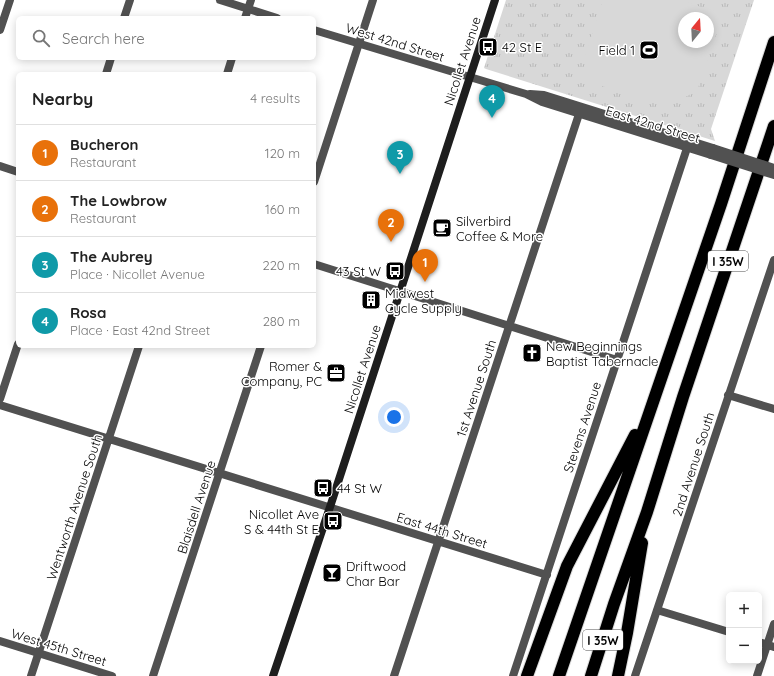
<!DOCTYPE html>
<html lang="en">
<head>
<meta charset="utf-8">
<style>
  :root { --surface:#fff; --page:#f6f6f6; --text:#222; --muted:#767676; --line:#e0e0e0; --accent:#2563eb }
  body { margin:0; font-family:Quicksand,sans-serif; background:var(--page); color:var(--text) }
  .controls { position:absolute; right:12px; bottom:12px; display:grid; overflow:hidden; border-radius:6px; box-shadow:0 2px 10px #0003 }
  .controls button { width:36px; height:36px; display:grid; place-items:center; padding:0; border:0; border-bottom:1px solid var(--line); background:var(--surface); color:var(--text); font:20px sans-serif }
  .compass { position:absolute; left:678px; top:12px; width:36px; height:36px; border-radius:50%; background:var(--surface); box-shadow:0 2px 10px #0003; rotate:18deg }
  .you { position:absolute; left:394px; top:417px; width:14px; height:14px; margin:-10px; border:3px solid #fff; border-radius:50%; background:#1a73e8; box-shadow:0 0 0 6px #1a73e833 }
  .badge { display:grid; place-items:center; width:26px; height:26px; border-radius:50%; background:var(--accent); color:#fff; font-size:13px; font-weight:700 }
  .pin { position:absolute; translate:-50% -33px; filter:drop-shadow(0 1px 2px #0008) }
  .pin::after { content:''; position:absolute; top:21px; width:14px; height:12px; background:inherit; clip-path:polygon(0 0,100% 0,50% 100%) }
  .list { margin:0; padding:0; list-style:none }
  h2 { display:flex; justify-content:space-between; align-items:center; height:52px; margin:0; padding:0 16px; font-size:17px }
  h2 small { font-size:13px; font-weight:400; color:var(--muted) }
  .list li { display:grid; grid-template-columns:26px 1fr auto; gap:12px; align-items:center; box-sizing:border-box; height:56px; padding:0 16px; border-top:1px solid var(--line) }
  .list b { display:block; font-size:15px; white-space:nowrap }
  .list p { margin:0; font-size:13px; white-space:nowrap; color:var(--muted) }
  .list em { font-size:13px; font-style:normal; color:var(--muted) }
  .icon { flex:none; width:22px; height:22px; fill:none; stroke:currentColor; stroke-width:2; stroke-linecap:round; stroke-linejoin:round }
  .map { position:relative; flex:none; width:774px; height:676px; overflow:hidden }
  .search { position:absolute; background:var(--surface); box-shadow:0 2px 10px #0003; left:16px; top:16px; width:300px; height:44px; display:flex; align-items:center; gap:10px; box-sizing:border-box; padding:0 14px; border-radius:6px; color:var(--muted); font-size:15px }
  .panel { position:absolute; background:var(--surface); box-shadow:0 2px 10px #0003; left:16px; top:72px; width:300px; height:276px; border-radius:6px }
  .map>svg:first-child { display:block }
</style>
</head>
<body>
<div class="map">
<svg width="774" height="676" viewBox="0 0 774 676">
  <defs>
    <pattern id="grass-tufts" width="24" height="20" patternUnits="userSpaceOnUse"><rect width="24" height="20" fill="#d8d8d8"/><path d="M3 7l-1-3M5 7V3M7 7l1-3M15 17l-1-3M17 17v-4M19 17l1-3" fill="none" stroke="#b8b8b8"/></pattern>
  </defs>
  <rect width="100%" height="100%" fill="#fff"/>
  <!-- grass -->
  <path fill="url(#grass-tufts)" fill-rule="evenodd" d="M506,0H754L711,129L715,141L486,69L484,68ZM684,18H708V42H684Z"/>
  <!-- pitch -->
  <path fill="#d8d8d8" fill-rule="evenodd" d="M603,0H679L723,14L697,91L665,107L587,81L584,59ZM684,18H708V42H684Z"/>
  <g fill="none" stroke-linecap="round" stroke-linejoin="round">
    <defs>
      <path id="motorway" d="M527,676L567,566L635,435
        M559,676L721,204L774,42
        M591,676L614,604L647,512L683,397L774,126
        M618,676L627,633L642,543"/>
    </defs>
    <!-- motorway casing -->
    <use href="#motorway" stroke="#dbdbdb" stroke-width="14"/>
    <!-- minor -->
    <path stroke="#515151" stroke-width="8" d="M124,18L130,0
      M245,18L251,0
      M0,30L10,0
      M106,74L111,58
      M227,74L232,58
      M0,166L18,172
      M314,182L373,0
      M314,264L617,360
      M728,395L774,409
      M0,399L18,344
      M0,405L547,575
      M657,610L729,632
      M0,641L112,676
      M759,642L774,647
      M31,676L139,346
      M153,676L261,346
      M394,676L581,108
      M513,676L689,142
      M635,676L774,260
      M757,676L774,624"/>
    <!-- tertiary -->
    <path stroke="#515151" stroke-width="8" d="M220,0L277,18
      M314,30L526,94L542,102L711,155
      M530,94L544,95L713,148"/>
    <!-- secondary -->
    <path stroke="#1e1e1e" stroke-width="8" d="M273,676L330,507L495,0"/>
    <!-- motorway -->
    <use href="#motorway" stroke="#000" stroke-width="12"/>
    <!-- tertiary-bridge -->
    <path stroke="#515151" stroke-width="8" d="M713,148L774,168
      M711,155L774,175"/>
  </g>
  <!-- icons -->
  <defs>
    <symbol id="bus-square" viewBox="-11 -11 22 22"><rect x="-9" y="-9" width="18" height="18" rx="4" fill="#000" stroke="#fff"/><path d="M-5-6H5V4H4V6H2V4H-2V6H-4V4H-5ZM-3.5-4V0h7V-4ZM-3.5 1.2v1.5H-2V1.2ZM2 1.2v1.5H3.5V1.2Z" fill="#fff"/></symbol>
    <symbol id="stadium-square" viewBox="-11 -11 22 22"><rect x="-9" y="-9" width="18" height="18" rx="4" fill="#000" stroke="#fff"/><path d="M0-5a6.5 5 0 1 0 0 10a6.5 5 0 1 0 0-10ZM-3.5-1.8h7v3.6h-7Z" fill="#fff"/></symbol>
    <symbol id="cafe-square" viewBox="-11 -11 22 22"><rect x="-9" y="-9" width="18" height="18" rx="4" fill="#000" stroke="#fff"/><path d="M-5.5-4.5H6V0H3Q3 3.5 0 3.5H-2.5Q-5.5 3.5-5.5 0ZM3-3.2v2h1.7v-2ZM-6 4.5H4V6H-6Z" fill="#fff"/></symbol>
    <symbol id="building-square" viewBox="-11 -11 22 22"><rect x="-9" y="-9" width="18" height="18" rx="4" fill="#000" stroke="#fff"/><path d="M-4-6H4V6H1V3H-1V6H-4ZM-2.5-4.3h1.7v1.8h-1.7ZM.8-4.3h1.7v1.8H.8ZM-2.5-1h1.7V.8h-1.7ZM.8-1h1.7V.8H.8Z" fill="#fff"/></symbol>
    <symbol id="church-square" viewBox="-11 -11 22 22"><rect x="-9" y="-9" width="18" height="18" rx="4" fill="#000" stroke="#fff"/><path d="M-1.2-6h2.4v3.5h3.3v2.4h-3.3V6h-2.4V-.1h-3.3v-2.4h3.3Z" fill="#fff"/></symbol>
    <symbol id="office-square" viewBox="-11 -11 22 22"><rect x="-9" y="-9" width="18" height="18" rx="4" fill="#000" stroke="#fff"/><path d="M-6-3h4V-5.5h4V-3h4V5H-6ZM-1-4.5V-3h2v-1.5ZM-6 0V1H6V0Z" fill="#fff"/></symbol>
    <symbol id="bar-square" viewBox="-11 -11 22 22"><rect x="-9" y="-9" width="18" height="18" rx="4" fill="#000" stroke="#fff"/><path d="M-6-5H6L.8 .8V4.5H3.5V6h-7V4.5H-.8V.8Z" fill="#fff"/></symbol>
  </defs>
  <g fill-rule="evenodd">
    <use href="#bus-square" x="477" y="36" width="22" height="22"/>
    <use href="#stadium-square" x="638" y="39" width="22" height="22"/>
    <use href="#cafe-square" x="431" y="217" width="22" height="22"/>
    <use href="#bus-square" x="384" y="260" width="22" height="22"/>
    <use href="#building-square" x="360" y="289" width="22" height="22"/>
    <use href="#church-square" x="521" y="342" width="22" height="22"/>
    <use href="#office-square" x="325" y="362" width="22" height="22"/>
    <use href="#bus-square" x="312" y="477" width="22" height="22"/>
    <use href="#bus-square" x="322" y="510" width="22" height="22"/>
    <use href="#bar-square" x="321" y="562" width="22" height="22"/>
  </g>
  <g text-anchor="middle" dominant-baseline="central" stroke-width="3" stroke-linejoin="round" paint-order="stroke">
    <!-- shield labels -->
    <g fill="#fff" stroke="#4c4c4c" stroke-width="1">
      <rect x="708" y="251" width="40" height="20" rx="3"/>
      <rect x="583" y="630" width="40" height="20" rx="3"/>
    </g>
    <g font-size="12" font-weight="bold" fill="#000">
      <text x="728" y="261">I 35W</text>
      <text x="603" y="640">I 35W</text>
    </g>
    <!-- street labels -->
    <g font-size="13" fill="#000" stroke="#fff">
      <text transform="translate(395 42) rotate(17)">West 42nd Street</text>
      <text transform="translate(462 61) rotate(-72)">Nicollet Avenue</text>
      <text transform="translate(653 124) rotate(17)">East 42nd Street</text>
      <text transform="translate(362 369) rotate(-72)">Nicollet Avenue</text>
      <text transform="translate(476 388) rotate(-72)">1st Avenue South</text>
      <text transform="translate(582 427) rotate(-72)">Stevens Avenue</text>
      <text transform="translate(693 464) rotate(-72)">2nd Avenue South</text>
      <text transform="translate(74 507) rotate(-72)">Wentworth Avenue South</text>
      <text transform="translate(196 507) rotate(-72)">Blaisdell Avenue</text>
      <text transform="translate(442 530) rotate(17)">East 44th Street</text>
      <text transform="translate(59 647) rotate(17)">West 45th Street</text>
    </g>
    <!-- poi labels -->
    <g font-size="13" fill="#000" stroke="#fff" text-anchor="start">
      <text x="502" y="47">42 St E</text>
      <text x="635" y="50" text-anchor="end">Field 1</text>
      <text x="456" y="221">Silverbird<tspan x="456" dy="15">Coffee &amp; More</tspan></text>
      <text x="381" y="271" text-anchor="end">43 St W</text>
      <text x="385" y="293">Midwest<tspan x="385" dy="15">Cycle Supply</tspan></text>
      <text x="546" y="346">New Beginnings<tspan x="546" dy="15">Baptist Tabernacle</tspan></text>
      <text x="322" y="366" text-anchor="end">Romer &amp;<tspan x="322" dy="15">Company, PC</tspan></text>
      <text x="337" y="488">44 St W</text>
      <text x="319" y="514" text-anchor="end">Nicollet Ave<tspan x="319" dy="15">S &amp; 44th St E</tspan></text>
      <text x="346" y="566">Driftwood<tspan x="346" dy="15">Char Bar</tspan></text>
    </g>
  </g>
</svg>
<div class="controls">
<button>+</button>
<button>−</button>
</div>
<svg class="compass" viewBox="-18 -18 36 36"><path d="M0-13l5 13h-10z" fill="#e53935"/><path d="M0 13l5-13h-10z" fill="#767676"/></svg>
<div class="you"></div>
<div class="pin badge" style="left:425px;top:282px;background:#e8710a">1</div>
<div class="pin badge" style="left:391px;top:242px;background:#e8710a">2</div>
<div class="pin badge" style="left:400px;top:174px;background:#0f9aa8">3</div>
<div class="pin badge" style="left:492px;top:118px;background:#0f9aa8">4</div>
<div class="search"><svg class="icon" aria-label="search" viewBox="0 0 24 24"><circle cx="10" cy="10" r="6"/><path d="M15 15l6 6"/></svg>Search here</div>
<section class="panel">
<h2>Nearby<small>4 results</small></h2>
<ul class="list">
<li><span class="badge" style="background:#e8710a">1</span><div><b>Bucheron</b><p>Restaurant</p></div><em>120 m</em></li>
<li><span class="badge" style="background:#e8710a">2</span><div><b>The Lowbrow</b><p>Restaurant</p></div><em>160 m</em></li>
<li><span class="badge" style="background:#0f9aa8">3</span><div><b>The Aubrey</b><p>Place · Nicollet Avenue</p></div><em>220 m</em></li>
<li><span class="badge" style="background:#0f9aa8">4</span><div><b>Rosa</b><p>Place · East 42nd Street</p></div><em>280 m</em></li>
</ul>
</section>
</div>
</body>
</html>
